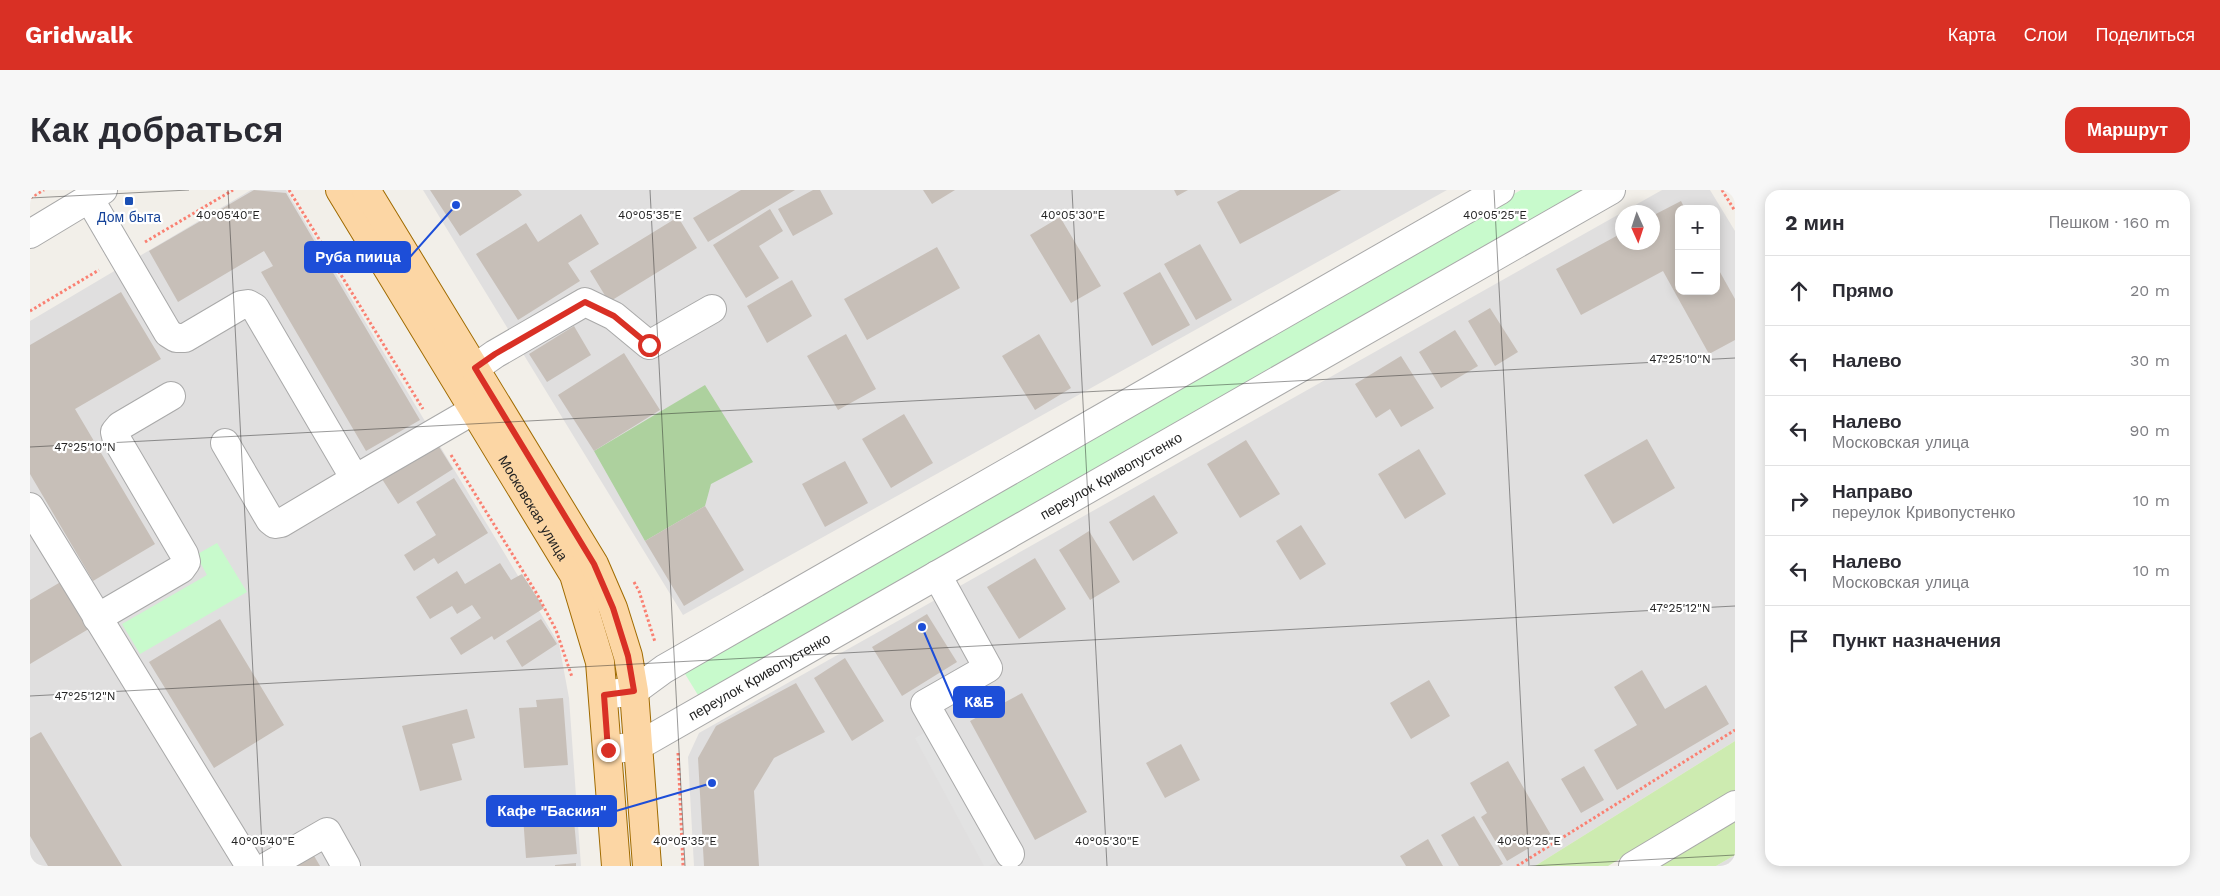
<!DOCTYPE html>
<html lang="ru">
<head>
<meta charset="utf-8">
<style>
  :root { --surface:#fff; --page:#f7f7f7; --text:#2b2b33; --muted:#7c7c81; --line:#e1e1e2; --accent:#d93025 }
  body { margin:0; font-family:"Work Sans",sans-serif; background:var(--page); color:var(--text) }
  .controls { position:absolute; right:15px; top:15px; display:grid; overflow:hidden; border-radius:10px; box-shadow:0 2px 12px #0003 }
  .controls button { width:45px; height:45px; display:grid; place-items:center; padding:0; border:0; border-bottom:1px solid var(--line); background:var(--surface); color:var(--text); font:25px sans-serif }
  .compass { position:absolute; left:1585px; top:15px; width:45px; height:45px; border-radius:50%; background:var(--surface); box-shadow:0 2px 12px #0003; rotate:177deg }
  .stop { position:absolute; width:15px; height:15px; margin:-11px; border:4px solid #d93025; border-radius:50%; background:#fff }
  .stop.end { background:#d93025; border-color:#fff; box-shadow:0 1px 5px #0008 }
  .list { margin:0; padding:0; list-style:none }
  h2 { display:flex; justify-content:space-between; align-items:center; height:65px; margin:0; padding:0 20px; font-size:21px }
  h2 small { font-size:16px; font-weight:400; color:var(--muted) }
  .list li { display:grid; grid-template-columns:32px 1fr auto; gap:15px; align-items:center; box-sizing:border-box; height:70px; padding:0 20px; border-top:1px solid var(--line) }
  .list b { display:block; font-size:19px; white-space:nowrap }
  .list p { margin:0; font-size:16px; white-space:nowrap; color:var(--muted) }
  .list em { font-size:16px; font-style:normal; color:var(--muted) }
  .icon { flex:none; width:28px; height:28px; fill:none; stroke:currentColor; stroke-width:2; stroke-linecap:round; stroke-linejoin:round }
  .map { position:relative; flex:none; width:1705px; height:676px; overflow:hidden; border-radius:15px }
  header { display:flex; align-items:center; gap:30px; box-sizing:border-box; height:70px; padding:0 25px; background:var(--accent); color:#fff }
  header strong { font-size:24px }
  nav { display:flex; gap:28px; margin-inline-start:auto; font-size:18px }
  .intro { display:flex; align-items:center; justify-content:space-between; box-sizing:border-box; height:120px; padding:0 30px }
  h1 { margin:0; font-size:35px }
  .button { padding:12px 22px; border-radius:15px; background:var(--accent); color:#fff; font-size:18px; font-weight:700 }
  main { display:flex; gap:30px; padding:0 30px }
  aside { flex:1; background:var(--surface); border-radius:15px; box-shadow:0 2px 12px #0003 }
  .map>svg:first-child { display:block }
</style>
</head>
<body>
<header>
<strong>Gridwalk</strong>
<nav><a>Карта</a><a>Слои</a><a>Поделиться</a></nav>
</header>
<div class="intro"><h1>Как добраться</h1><a class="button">Маршрут</a></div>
<main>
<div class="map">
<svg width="1705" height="676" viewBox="0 0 1705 676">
  <rect width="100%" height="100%" fill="#f2efe9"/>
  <!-- residential -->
  <path fill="#e0dfdf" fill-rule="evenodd" d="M221,0H256L529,454L539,508L551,676H0V131Z
    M393,0H1417L653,425Z
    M1632,0H1680L1705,41V551L1505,676H664L658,567L669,543ZM1649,19H1686V101H1649ZM1592,22H1622V52H1592Z
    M1705,665V676H1686Z"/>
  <!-- grass -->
  <path fill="#cdebb0" d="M1705,551V600L1578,676H1505Z
    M1705,624V665L1686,676H1620Z"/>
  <!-- forest -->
  <path fill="#add19e" d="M675,195L723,272L681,294L675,316L615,351L564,261Z"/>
  <!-- park -->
  <path fill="#c8facc" d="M1491,0H1554L671,510L652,479Z
    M187,353L217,402L110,464L92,434L177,385L166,365Z"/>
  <!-- parking -->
  <path fill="#e2e2e2" d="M908,535L980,664L959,676H954L885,548Z"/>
  <!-- building -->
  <path fill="#c7bfb8" d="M224,0L256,3L390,230L336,261L231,82L243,76L234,61L148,112L119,61Z
    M400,0H488L492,5L430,46Z
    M711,0H765L678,52L663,28Z
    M783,0H790L803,24L763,46L748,19Z
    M893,0H925L902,14Z
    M1144,0H1158L1147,6Z
    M1210,0H1311L1210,54L1187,12Z
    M1651,11L1655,19H1649V101H1686V75L1705,109V150L1679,164L1633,81L1551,125L1526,79L1592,43V52H1622V26Z
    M740,19L753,41L729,56L749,88L716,108L683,55Z
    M551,24L569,54L538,73L550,91L488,130L446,64L496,33L508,52Z
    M648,27L667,58L579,112L560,81Z
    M1030,27L1071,96L1041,113L1000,45Z
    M1170,54L1202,110L1166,130L1134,74Z
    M907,57L930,98L837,150L814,109Z
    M1130,82L1160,135L1122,156L1093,103Z
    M762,90L782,126L737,153L717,116Z
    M91,102L131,169L45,219L125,354L63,391L0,284V155Z
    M1460,118L1488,162L1465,176L1438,131Z
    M544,136L561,165L517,192L499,164Z
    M1425,140L1448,176L1411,198L1389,162Z
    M816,144L846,199L808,220L777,166Z
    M1009,144L1041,198L1005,220L972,166Z
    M594,163L630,220L564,261L528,205Z
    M1371,166L1404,218L1371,237L1360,219L1346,228L1325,194Z
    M874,224L903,273L861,298L832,249Z
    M1617,249L1645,298L1583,334L1554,285Z
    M1216,250L1250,304L1210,328L1177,274Z
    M408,255L423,279L368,314L352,289Z
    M1389,259L1416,304L1375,329L1348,284Z
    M815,271L838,313L795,337L772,294Z
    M424,288L458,343L408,374L404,368L384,381L374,365L406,345L386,312Z
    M1124,305L1148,343L1103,371L1079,332Z
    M675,316L714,380L654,416L615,351Z
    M1271,335L1296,374L1270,390L1246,351Z
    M1059,341L1090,392L1060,410L1029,360Z
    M1005,368L1036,419L989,449L957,397Z
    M470,373L481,390L492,384L514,418L464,450L462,446L431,465L420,448L451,428L442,415L427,424L422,416L400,429L386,407L427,381L435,394Z
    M34,390L62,437L0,474V410Z
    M897,424L927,472L872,506L842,457Z
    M190,429L254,535L184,578L119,472Z
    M511,429L527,454L492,477L476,451Z
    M815,468L854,531L822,551L784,488Z
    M1612,480L1635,519L1676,495L1699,534L1587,600L1564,560L1607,535L1584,497Z
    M1399,490L1420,526L1381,549L1360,513Z
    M766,493L795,542L744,568L724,601L729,676H674L668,568L686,536Z
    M992,503L1057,622L1005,650L940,531Z
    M533,508L538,575L494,578L489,518L507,517L506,510Z
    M437,519L445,548L422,554L432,590L390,601L372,536Z
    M11,542L92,676H18L0,646V548Z
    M1151,554L1170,590L1135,608L1116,573Z
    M1478,571L1521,645L1477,671L1451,627L1457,623L1440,593Z
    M1554,576L1574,610L1551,623L1531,589Z
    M542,608L547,664L496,668L492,612Z
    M1444,626L1473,674L1469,676H1429L1411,645Z
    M1398,649L1413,676H1376L1370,666Z
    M283,664L290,676H262Z
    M546,673V676H525V675Z"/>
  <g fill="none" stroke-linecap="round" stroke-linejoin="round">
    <defs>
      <g id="minor">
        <path d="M59,8L138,143L146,148H155L211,115L218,114L225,118L325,289L444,220"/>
        <path d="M0,44L73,0"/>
        <path d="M445,178L465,164L555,112L584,126L619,155L682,119"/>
        <path d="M195,253L240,330L245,334L251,333L325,289"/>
        <path d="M0,317L220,676"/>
        <path d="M907,385L958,478L895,514L980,664"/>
        <path d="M67,428L151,379L156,372L154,364L87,250L85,242L90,236L141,206"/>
        <path d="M574,505L604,501L634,479L1470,0"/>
        <path id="s1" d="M578,560L608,556L1581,0"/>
        <path d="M238,676L297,642L316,676"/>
        <path d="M1603,676L1705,615"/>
      </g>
      <g id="major">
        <path id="s2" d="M310,0L544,385L570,472L586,676"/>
        <path d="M336,0L564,374L583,418L598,466L604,501L617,676"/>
      </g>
    </defs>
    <!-- minor casing -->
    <use href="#minor" stroke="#a9a9a9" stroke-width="30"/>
    <!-- major casing -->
    <use href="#major" stroke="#a06b00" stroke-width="30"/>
    <!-- path -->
    <path stroke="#fa8072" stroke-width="3" stroke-dasharray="2.5 2.5" stroke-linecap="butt" d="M259,0L393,219
      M1692,0L1705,21
      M0,8L14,0
      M115,52L203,0
      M0,121L69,80
      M421,265L507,404L526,440L542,487
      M604,392L609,401L625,452
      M648,563L653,676
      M1487,676L1705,540
      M1698,676L1705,672"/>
    <!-- minor -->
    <use href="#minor" stroke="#fff" stroke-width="28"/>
    <!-- major -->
    <use href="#major" stroke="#fcd6a4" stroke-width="28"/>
  </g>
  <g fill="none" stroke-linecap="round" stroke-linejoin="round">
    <!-- route -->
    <path stroke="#d93025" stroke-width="6" d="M578,560L574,505L604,501L598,466L583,418L564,374L445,178L465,164L555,112L584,126L619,155"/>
  </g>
  <!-- ticks -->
  <path fill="none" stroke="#222" stroke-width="1" stroke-opacity="0.45" d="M198,0L233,676M620,0L655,676M1042,0L1077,676M1464,0L1499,676M0,8L159,0M0,257L1705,168M0,506L1705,416M1500,676L1705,665"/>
  <!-- markers -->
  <rect fill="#1a4fb4" stroke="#fff" stroke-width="2" x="94" y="6" width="10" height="10" rx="2.5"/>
  <g text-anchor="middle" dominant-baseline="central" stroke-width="4.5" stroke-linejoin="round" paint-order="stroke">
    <!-- transit labels -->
    <g font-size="14" fill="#164399" stroke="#fff">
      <text x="99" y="27">Дом быта</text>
    </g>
    <!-- street labels -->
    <g font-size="14" fill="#222" stroke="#fff">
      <text stroke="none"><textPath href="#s1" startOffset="575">переулок Кривопустенко</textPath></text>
      <text stroke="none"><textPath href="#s2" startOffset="372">Московская улица</textPath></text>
      <text stroke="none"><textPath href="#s1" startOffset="170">переулок Кривопустенко</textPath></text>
    </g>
  </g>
  <g font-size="12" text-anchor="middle" fill="#222" stroke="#fff" stroke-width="4.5" stroke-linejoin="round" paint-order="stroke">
    <text x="198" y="29">40°05'40"E</text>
    <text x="620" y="29">40°05'35"E</text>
    <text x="1043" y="29">40°05'30"E</text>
    <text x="1465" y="29">40°05'25"E</text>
    <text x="1650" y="173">47°25'10"N</text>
    <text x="55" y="261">47°25'10"N</text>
    <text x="1650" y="422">47°25'12"N</text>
    <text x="55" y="510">47°25'12"N</text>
    <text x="233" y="655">40°05'40"E</text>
    <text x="655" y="655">40°05'35"E</text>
    <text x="1077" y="655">40°05'30"E</text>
    <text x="1499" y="655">40°05'25"E</text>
  </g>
  <!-- callouts -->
  <path fill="none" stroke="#1d4ed8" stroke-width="2" d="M426 15L380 67M892 437L924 512M682 593L586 621"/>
  <g fill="#1d4ed8" stroke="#fff" stroke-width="2">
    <circle cx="426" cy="15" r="5"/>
    <circle cx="892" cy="437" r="5"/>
    <circle cx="682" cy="593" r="5"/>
  </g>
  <g fill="#1d4ed8" stroke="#1d4ed8" stroke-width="2">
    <rect x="275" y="52" width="105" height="30" rx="5"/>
    <rect x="924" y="497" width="50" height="30" rx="5"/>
    <rect x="457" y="606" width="129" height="30" rx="5"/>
  </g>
  <g font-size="15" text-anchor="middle" font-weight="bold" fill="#fff">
    <text x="328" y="72">Руба пиица</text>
    <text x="949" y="517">К&amp;Б</text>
    <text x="522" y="626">Кафе "Баския"</text>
  </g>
</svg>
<div class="controls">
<button>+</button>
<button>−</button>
</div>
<svg class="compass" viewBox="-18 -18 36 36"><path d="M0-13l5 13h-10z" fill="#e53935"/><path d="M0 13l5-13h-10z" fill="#7c7c81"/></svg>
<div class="stop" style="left:619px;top:155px"></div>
<div class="stop end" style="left:578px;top:560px"></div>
</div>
<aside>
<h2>2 мин<small>Пешком · 160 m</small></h2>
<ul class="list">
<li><svg class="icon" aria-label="ahead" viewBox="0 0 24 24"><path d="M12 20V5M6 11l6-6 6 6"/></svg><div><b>Прямо</b></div><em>20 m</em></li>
<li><svg class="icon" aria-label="left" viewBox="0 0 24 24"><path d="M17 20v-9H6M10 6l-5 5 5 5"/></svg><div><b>Налево</b></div><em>30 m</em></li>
<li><svg class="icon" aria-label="left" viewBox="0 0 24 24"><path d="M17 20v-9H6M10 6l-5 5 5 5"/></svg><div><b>Налево</b><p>Московская улица</p></div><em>90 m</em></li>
<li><svg class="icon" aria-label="right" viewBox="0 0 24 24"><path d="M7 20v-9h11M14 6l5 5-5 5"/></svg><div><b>Направо</b><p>переулок Кривопустенко</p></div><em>10 m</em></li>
<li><svg class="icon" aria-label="left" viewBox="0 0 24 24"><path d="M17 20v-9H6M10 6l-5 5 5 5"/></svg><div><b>Налево</b><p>Московская улица</p></div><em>10 m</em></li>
<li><svg class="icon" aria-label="arrive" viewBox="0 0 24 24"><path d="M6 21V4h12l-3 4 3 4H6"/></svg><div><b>Пункт назначения</b></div></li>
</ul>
</aside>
</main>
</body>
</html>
